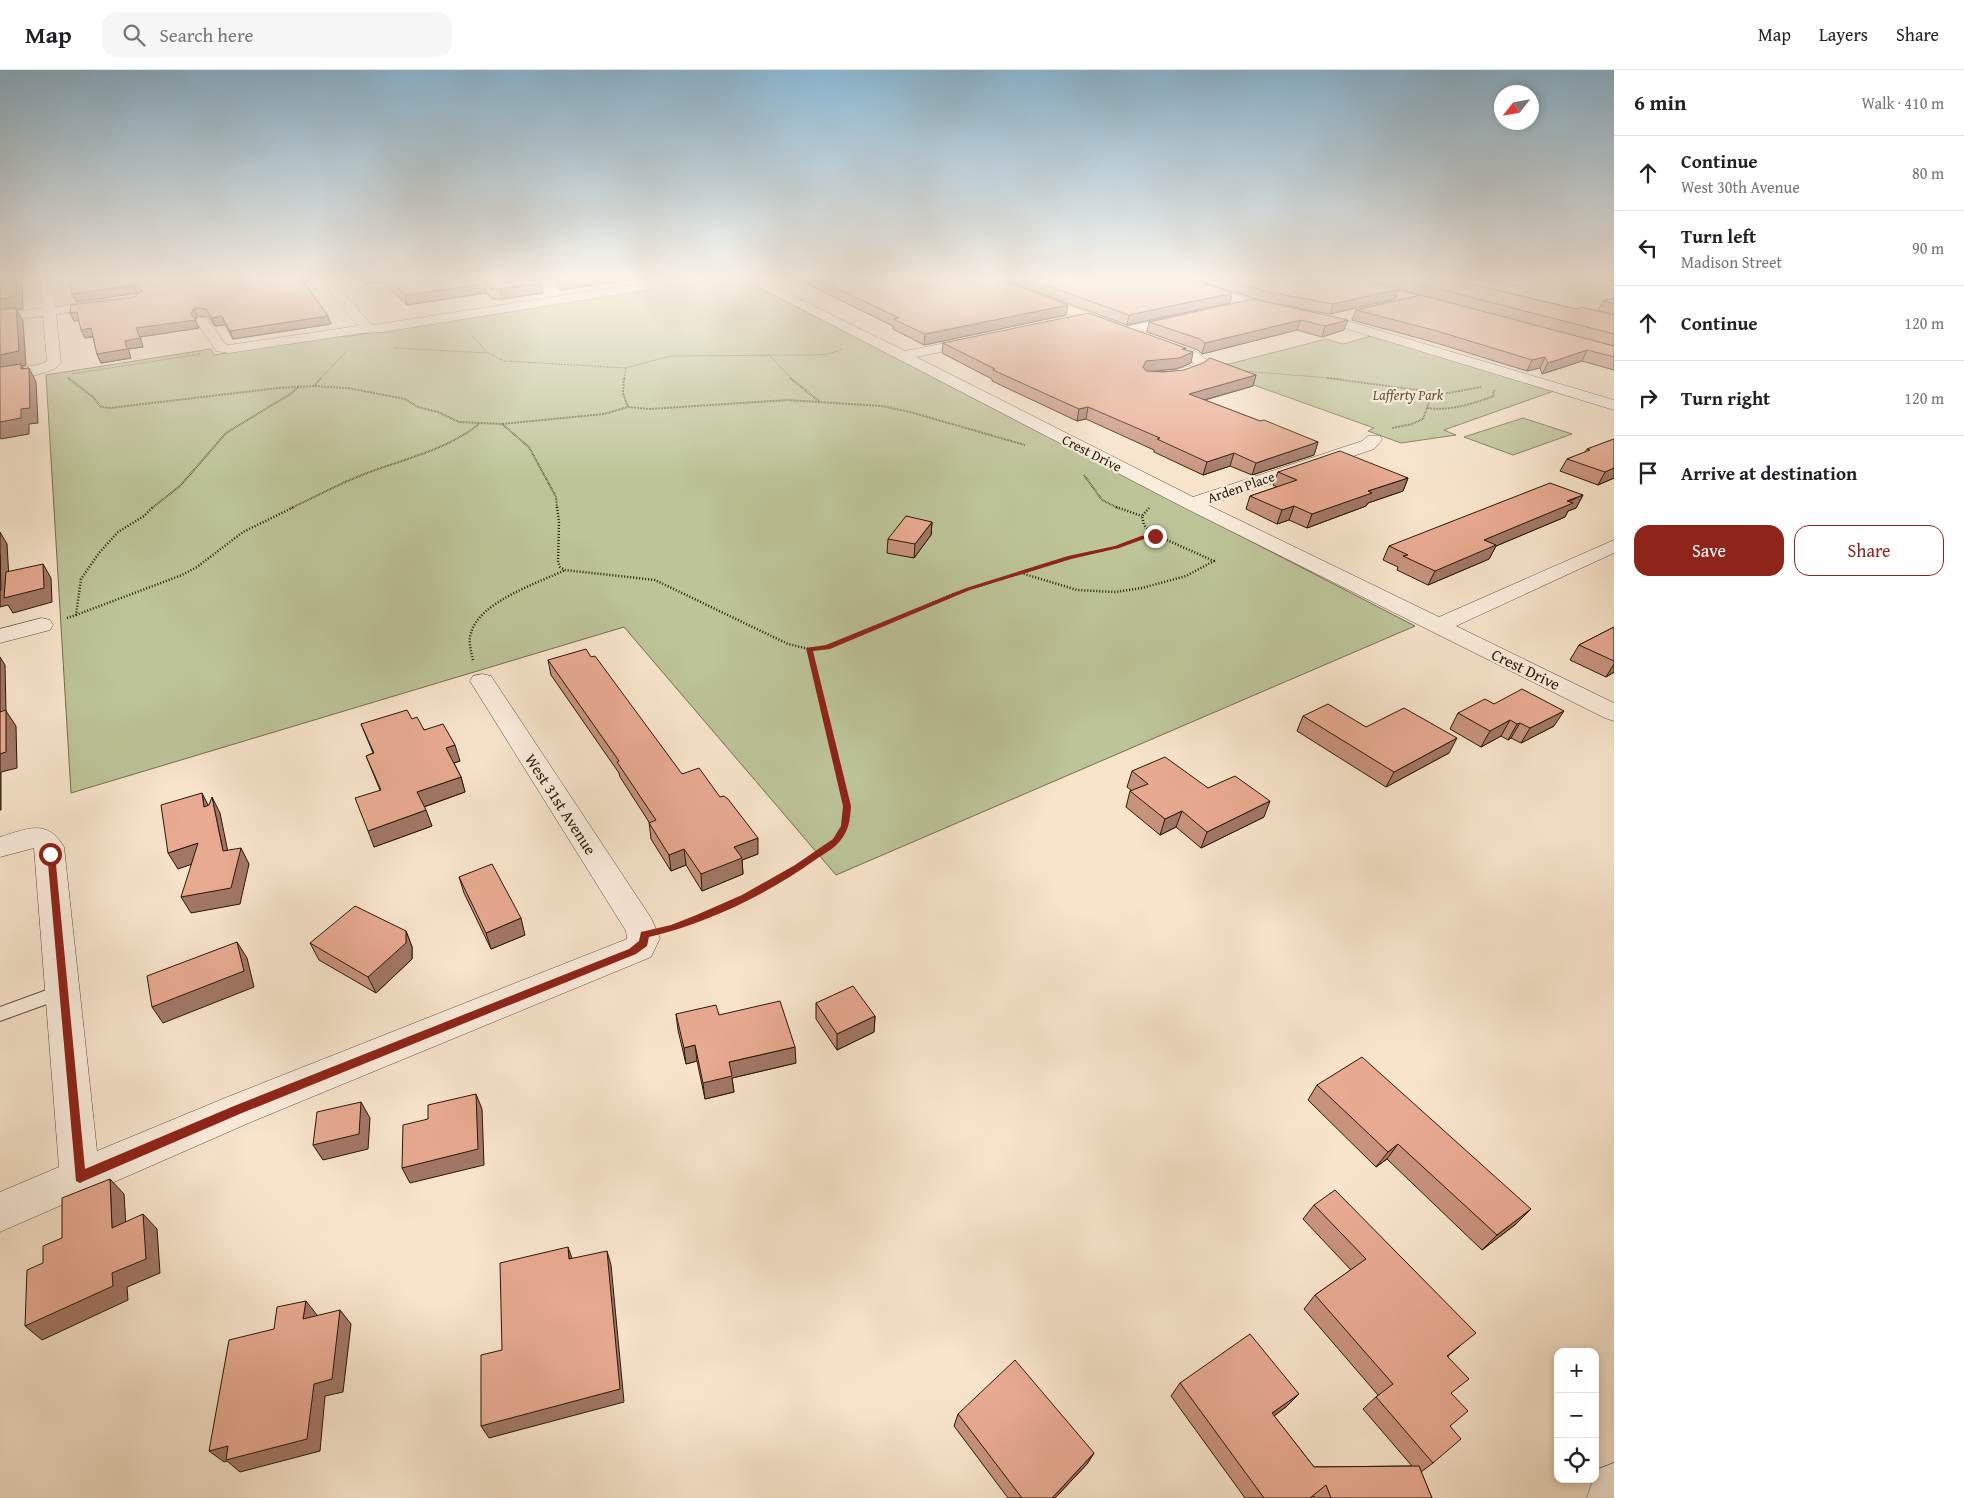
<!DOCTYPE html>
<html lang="en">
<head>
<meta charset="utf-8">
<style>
  :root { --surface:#fff; --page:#f6f6f6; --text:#202124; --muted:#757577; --line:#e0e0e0; --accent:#8f2418 }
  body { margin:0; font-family:"Gentium Book Plus",serif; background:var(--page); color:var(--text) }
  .controls { position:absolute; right:15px; bottom:15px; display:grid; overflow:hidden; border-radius:10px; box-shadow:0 2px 8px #0003 }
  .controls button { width:45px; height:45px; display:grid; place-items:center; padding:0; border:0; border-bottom:1px solid var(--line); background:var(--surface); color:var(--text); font:25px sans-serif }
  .compass { position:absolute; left:1494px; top:15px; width:45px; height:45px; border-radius:50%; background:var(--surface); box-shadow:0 2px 8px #0003; rotate:239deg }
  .stop { position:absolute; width:15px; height:15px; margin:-11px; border:4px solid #8f2418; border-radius:50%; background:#fff }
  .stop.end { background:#8f2418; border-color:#fff; box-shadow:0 1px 5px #0008 }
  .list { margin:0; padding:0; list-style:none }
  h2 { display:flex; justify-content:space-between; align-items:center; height:65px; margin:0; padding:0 20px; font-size:21px }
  h2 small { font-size:16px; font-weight:400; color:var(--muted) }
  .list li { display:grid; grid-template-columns:32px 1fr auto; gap:15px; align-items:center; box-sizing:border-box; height:75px; padding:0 20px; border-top:1px solid var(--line) }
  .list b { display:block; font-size:19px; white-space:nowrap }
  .list p { margin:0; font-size:16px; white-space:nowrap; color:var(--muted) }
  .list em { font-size:16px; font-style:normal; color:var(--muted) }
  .actions { display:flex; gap:10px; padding:15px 20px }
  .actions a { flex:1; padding:11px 0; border:1px solid var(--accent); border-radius:15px; text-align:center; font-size:18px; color:var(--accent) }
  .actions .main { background:var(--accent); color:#fff }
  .icon { flex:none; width:28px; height:28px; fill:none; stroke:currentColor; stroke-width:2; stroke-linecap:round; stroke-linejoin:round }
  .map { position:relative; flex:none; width:1614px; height:1428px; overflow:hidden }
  header { display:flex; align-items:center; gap:30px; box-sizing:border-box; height:70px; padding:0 25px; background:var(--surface); border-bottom:1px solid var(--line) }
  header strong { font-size:24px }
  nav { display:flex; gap:28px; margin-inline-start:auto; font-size:18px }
  .search { width:350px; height:45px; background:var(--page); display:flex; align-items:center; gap:12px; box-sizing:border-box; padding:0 18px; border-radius:15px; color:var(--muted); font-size:19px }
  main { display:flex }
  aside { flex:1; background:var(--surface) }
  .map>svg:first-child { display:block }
</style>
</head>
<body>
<header>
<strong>Map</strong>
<div class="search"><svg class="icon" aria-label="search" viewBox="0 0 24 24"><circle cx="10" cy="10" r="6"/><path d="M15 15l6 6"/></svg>Search here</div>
<nav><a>Map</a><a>Layers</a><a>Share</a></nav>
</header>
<main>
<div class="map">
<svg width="1614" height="1428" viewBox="0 0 1614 1428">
  <rect width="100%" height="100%" fill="#f7e4cb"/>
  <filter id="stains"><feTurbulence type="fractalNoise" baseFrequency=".004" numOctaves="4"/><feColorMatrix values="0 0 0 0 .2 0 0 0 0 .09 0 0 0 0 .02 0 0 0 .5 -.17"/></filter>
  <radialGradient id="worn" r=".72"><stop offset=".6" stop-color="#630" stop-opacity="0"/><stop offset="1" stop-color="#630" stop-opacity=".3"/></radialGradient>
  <!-- green -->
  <path fill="#bcc498" stroke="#726e4e" d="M718,208H734L776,226L1415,556L836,805L624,557L71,723L46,305L211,279L214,285L342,265L344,267Z
    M1371,266L1554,321L1444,360L1456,365L1401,373L1368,361L1374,358L1220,303L1209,293L1229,294L1326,269L1343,274Z
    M1523,348L1572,364L1513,385L1464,367Z"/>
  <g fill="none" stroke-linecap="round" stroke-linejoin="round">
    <defs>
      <path id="lane" d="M63,914L69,916L72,921L69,926L0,951V937Z"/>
      <path id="street" d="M40,208H52L55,237L108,229L114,233L108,237L56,244L61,293C51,306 16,308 0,310V302L41,294L47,291L43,246L0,252V244L43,238Z
        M320,208H331L370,253L373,255L675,208H705L700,211L383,262L362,263L229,283L216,281L196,251L197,248H207L225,274L229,275L358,256Z
        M742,208H757L905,281L980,266L985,267L987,270L985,273L916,287L1193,427L1362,371L1368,366H1380L1382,370L1374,379L1208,435L1439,547L1614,470V483L1456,556L1614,633V651L1605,648L1185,438Z
        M975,208H992L1120,254L1121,257L1120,260H1110Z
        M1162,208H1181L1266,234L1334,247L1614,330V340L1328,253L1260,240Z
        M1317,208L1361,211L1451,234L1453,237L1447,241L1360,217L1322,211Z
        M1550,208H1572L1571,210L1504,227L1498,223L1500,220Z
        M1580,208H1608L1593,213Z
        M1183,244L1187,245L1189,248L1187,251L1126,265L1119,261L1121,258Z
        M1158,269L1197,282L1209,292L1204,301L1169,310L1164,309L1162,306L1164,303L1193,295L1194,293L1187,288L1153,276L1151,273L1153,270Z
        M42,548L50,550L53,555L50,560L0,573V559Z
        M482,604L491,606L651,848L660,868L651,887L251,1052L0,1162V1122L59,1097L34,778L0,787V767C27,759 47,748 64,777L97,1081L225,1028L627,869L626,861L470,611L473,606Z
        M1614,1393V1428H1587L1593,1409H1595L1596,1400Z"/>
    </defs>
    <!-- lane casing -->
    <use href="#lane" stroke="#5c4b36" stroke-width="2"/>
    <!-- street casing -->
    <use href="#street" stroke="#5c4b36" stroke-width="1"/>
    <!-- path-far4 -->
    <path stroke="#281805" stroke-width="1" stroke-dasharray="0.5 1" stroke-linecap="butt" d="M715,217L731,219
      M471,264L488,283L504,291L626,298
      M394,278L488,283
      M768,284L792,309
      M1243,301L1342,309
      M72,304L200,284
      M68,308L70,309
      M320,309L346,282
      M624,309L626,298L670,286L812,285L829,284L843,279"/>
    <!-- path-far3 -->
    <path stroke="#281805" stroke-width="2" stroke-dasharray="0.5 1" stroke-linecap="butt" d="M68,308L93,327L101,337L110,338L278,318L314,316L348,318L405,329L418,337L438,342L459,352L502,354L529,377L556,427L557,438
      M624,308L623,323L628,337L650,339L787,330L882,336L910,342L1025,375
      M790,308L819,331
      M1327,308L1441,323
      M315,315L321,308
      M1427,338C1451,341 1472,334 1494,326L1493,322L1495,320
      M502,354L604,344L628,337
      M1392,358L1412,354L1423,349L1429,332L1437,325L1481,317
      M1084,405L1102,430L1118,438
      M152,438L180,416L226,363L292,323L299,316
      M291,438C313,428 335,416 357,407C398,390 444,382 479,354"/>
    <!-- path-far2 -->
    <path stroke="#281805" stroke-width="2.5" stroke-dasharray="1 2" stroke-linecap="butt" d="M557,437L559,452L558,492L560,497L565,500L655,510L788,574L809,579L828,577L953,524L1021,503L1077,520L1115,522L1142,518L1186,506L1214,491L1151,463L1144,455L1142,446L1149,438
      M1116,437L1142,446
      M1021,503L1077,486L1117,477L1143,467L1154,466
      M76,545L182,505L197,497L243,462L294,437
      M67,548L76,545L81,509L99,483L118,462L144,446L153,437
      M809,579L815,602
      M473,590C471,581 468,572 471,563C479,532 538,513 565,500"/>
    <!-- path-far1 -->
    <path stroke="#281805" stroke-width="3" stroke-dasharray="1 2.5" stroke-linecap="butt" d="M771,813C791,801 838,779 845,756C847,750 846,742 847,736L814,601"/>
    <!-- path -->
    <path stroke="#281805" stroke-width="4" stroke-dasharray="2 3" stroke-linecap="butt" d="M671,858L746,827L773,812"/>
    <!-- lane -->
    <use href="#lane" fill="#faeddd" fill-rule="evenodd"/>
    <!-- street -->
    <use href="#street" fill="#faeddd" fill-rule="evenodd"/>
  </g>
  <!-- wall -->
  <path fill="#c8927d" stroke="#281805" d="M69,208H301L328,246L331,254L233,269L225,255L215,256L209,247L197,246L195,250L199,258L140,267L143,277L128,279L131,288L101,293L97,284L93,267L85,268L79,250L74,251L70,243L134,227L138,224L137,223L76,232Z
    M358,208H536L543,223L502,229H493L486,223L407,235L382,212L367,214L361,211Z
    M546,208H641L561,220Z
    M799,208H997L1066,245L924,275L893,259V256L799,210Z
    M999,208H1188L1232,223L1230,233L1127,255Z
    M1189,208H1458L1459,211L1576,239L1598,241L1603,231L1614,228V300L1582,291L1542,304L1540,298L1527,301L1433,272L1352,250L1356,240L1420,225L1399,219L1395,229L1330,244L1276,234L1344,260L1322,267L1297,260L1202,284L1198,280L1147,262L1149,252L1263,231Z
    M943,273L1186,280L1191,293L1176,299L1154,301L1256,305L1253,316L1205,330L1260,351L1318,372L1314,385L1252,405L1230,396L1203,405L1154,382V380L1086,349L1077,351L992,311V309L942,283Z
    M1614,369V408L1598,415L1560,401L1567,389L1585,382L1587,379Z
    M1278,402L1408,408L1403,421L1368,433L1366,436L1307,458L1289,450L1277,454L1246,439L1250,426L1277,417L1273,415Z
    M1583,425L1576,438L1568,441L1565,447L1496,476L1489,489L1428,515L1397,500L1398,497L1383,490L1389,476Z
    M932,452L931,465L914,488L887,483L888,469Z
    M1614,557V602L1606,607L1570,590L1579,575Z
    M548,590L682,704L758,784L742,790L743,804L702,821L686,795L671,801L651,769L649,752L620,707L619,703L551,605Z
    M1494,634L1554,656L1521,673L1511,668L1508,670L1501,666L1481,677L1450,659L1458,643Z
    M1303,646L1366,657L1449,683L1386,717L1297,661Z
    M412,649L460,691L454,693L461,707L465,722L424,737L432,756L374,777L380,720L366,686L373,683L361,654Z
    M1132,701L1208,718L1264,747L1201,778L1176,757L1160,765L1126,737L1130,721H1132L1127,717Z
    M459,807L525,865L491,879L464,823Z
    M406,861L412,877V889L376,923L319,890L310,873Z
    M816,933L875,946L874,962L837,980L816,949Z
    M676,944L719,945L796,993L732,1008L734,1022L705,1029L697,991L686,994L678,960Z
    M1317,1015L1516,1154L1482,1180L1387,1089L1376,1097L1308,1030Z
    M1314,1135L1460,1276L1448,1286L1451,1323L1450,1356L1433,1393L1421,1402L1432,1428H1314V1426L1311,1428H1245L1171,1326L1180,1313L1299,1324L1287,1336L1274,1346L1314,1397L1412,1396L1363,1339L1378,1325L1304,1239L1315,1225L1351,1200L1303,1149Z
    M958,1344L1094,1383L1087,1394L1055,1428H1008L954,1356Z"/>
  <!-- shaded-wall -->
  <path fill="#a27766" stroke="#281805" d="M17,208H22L23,239L17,240L23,251L26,295L22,296L28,308L0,300V229Z
    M365,208H381L382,212L367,214Z
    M575,208H641L561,220L559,211Z
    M542,213L543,223L502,229L500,219Z
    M484,214L486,223L407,235L405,225Z
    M134,215L137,223L76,232L72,224Z
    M1399,219L1395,229L1330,244L1333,234Z
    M1232,223L1230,233L1127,255L1129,245Z
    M1068,235L1066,245L924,275L925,264Z
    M194,238L197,246L195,250L199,258L140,267L143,277L128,279L131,288L101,293L97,284L125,271L136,258L191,244Z
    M77,242L81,250L74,251L70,243Z
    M222,246L225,255L215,256L212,248Z
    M328,246L331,254L233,269L230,261Z
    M1301,250L1297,260L1202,284L1205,273Z
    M1348,250L1344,260L1322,267L1325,256Z
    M91,258L94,266L85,268L81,260Z
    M1186,278L1184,286L1193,282L1191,293L1176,299L1144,302L1143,297L1146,291Z
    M1587,280L1582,291L1542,304L1548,293Z
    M1545,287L1540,298L1527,301L1532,290Z
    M29,298L36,312L38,353L29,354V364L1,369L0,367V352L21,339Z
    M1256,305L1253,316L1186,335L1189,324Z
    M1088,337L1086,349L1077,351L1079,339Z
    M1318,372L1314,385L1252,405L1256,393Z
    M1234,383L1230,396L1203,405L1207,392Z
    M1614,398V408L1598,415L1605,402Z
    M1408,408L1403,421L1368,433L1366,436L1307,458L1312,444L1368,421Z
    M1583,425L1576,438L1568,441L1565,447L1496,476L1489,489L1428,515L1435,501L1484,470Z
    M1294,436L1289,450L1277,454L1282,440Z
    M932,452L931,465L914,488L915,474Z
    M0,462L7,474L10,527L43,494L51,508L52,532L13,543L8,535L0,537Z
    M0,587L5,595L6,641L16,656L17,698L1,702V740H0Z
    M1614,594V602L1606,607Z
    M1564,641L1554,656L1521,673L1530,658Z
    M1510,650L1501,666L1481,677L1490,661Z
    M1520,653L1511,668L1508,670L1517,654Z
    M1457,668L1449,683L1386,717L1394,702Z
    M455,675L460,691L451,694L446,678Z
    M461,707L465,722L423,737L417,722Z
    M202,723L210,739L204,737Z
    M212,727L220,743L231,797L223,781Z
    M1270,731L1264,747L1201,778L1207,762Z
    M426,740L432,756L374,777L368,761Z
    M1182,741L1176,757L1160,765L1165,749Z
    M758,768V784L742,790L743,804L702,821L701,804L734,777Z
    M198,773L207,789L178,799L168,783Z
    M241,778L249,794L240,834L191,843L181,827Z
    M684,779L686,795L671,801L669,785Z
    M521,848L525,865L491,879L486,863Z
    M406,861L412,877V889L376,923L368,907Z
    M237,872L247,888L254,917L163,953L152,937Z
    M875,946L874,962L837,980V964Z
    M695,975L697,991L686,994L684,978Z
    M795,977L796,993L732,1008L734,1022L705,1029L703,1013L729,992Z
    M476,1024L482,1039L484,1095L410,1113L402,1098Z
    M361,1032L370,1048L368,1079L323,1090L313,1075Z
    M1398,1074L1387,1089L1376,1097L1388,1082Z
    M110,1109L124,1124L127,1173L112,1158Z
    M1531,1139L1516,1154L1482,1180L1497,1165Z
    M143,1144L157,1159L160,1203L127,1217L128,1230L42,1270L25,1256L112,1203Z
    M568,1177L573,1191L569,1189Z
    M607,1181L611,1195L624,1332L489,1368L481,1356Z
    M306,1231L317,1245L315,1262L303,1249Z
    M340,1240L351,1254L343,1322L325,1326L320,1381L240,1402L227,1391L224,1392L209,1381L314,1314Z
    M1299,1324L1287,1336L1261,1356L1272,1343Z
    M1094,1383L1087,1394L1055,1428H1052Z"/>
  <!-- building -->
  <path fill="#e8aa91" stroke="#281805" d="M0,208H17L16,226L0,229Z
    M69,208H301L328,246L230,261L222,246L212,248L206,239L194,238L191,244L196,250L136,258L140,268L125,271L127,279L97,284L91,258L81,260L77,242L70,243L71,235L134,227L142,221L134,215L72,224Z
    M387,208H536L542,213L500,219H492L484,214L405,225Z
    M556,208H575L559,211Z
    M815,208H997L1068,235L925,264L893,249L899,248Z
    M1026,208H1188L1232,223L1129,245Z
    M1223,208H1358L1399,219L1333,234L1269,222Z
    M1397,208H1458L1460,209L1454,210L1576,239L1582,237L1614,245V264Z
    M1421,225L1614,276V287L1587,280L1548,293L1545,287L1532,290L1437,261L1356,240Z
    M1614,228V234L1603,231Z
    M1253,229L1348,250L1325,256L1301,250L1205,273L1200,269L1149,252Z
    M16,238L19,281L0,285V240Z
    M1088,243L1186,278L1182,279L1193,282L1179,288L1146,291L1143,297L1146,301L1163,302L1184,300L1203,293L1210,288L1256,305L1189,324L1260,351L1264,350L1318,372L1256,393L1234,383L1207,392L1157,369L1160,368L1088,337L1079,339L993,300L995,299L943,273Z
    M21,294V299L29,298L30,338L21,339V348L0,352V297Z
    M1614,369V398L1605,402L1567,389L1590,380L1587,379Z
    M1340,381L1408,408L1368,421L1372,423L1312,444L1294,436L1282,440L1250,426L1297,410L1278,402Z
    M1550,413L1583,425L1567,431L1573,433L1484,470L1496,475L1435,501L1403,486L1408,485L1389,476Z
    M906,446L932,452L915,474L888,469Z
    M0,485L1,520L0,521Z
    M43,494L44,518L4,528L6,502Z
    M1614,557V591L1579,575Z
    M586,579L591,587L595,586L682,704L699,698L720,727L724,726L728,729L758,768L734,777L742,788L701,804L684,779L669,785L649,753L656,750L617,692L619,691L548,590Z
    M1522,619L1564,641L1530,658L1520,653L1517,654L1510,650L1490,661L1458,643L1485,629L1494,634Z
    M1328,634L1366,657L1404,638L1457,668L1394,702L1303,646Z
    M6,640V682L0,684V642Z
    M407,640L412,649L417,647L424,660L443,654L455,675L446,678L461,707L417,722L426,740L368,761L355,728L381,720L366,686L374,683L361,654Z
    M1165,687L1208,718L1235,706L1270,731L1207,762L1182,741L1165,749L1130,721L1148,714L1132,701Z
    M202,723L204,737L209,735L212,727L223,781L241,778L231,818L181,827L198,773L168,783L161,735Z
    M492,794L521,848L486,863L459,807Z
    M355,836L406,861V873L368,907L310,873Z
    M237,872L244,901L152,937L147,906Z
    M853,916L875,946L837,964L816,933Z
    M780,931L795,977L729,992L732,1006L703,1013L695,975L684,978L676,944L716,935L719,945Z
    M1362,987L1531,1139L1497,1165L1398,1074L1388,1082L1317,1015Z
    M476,1024L478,1079L402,1098L403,1055L428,1049V1035Z
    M361,1032L359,1064L313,1075L317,1042Z
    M110,1109L112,1158L143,1144L146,1189L112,1203L113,1216L25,1256L27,1200L43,1193V1176L62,1168V1128Z
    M1335,1120L1476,1263L1447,1286L1469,1309L1451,1323L1468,1341L1450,1356L1461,1369L1433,1393L1376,1327L1393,1314L1315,1225L1366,1189L1314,1135Z
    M568,1177L569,1189L607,1181L620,1319L481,1356V1285L502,1280L500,1193Z
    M306,1231L303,1249L340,1240L332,1309L314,1314L307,1369L226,1390L228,1376L209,1381L229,1270L274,1259L277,1237Z
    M1250,1264L1299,1324L1272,1343L1314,1397L1419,1396L1432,1428H1331L1326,1415L1310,1428H1264L1180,1313Z
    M1015,1290L1094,1383L1052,1428H1022L958,1344Z"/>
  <!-- sky -->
  <linearGradient id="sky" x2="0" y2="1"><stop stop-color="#8ab8d5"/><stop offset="0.51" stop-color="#fbf3e8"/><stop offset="1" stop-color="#fbf3e8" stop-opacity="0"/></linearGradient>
  <rect width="1614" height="408" fill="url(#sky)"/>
  <!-- route -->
  <path fill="#8f2418" d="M1157,465V467L1144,469L1119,478L1071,489L970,520L830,579L813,581L851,736C850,750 849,760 840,771C834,779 823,784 815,790C766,825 707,853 649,867L647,876L636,884L242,1043L84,1111L80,1113L76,1111L47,782H54L55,784L85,1099L234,1036L629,879L639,871L641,862L671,855L694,846L742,825L795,795L833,769L841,756L843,736L806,578L826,575L966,518L1068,486L1115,476L1141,466Z"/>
  <g text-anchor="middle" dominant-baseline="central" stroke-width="4.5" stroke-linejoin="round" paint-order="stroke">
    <!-- far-park labels -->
    <g font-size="14" font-style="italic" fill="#5c5438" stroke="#faeddd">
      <text x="1408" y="325">Lafferty Park</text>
    </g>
    <!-- far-street labels -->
    <g font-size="14" fill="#281805" stroke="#faeddd">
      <text transform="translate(1092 383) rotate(27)">Crest Drive</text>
      <text transform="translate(1241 417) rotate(-19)">Arden Place</text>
    </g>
    <!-- street labels -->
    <g font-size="16" fill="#281805" stroke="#faeddd">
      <text transform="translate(1526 599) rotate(26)">Crest Drive</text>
      <text transform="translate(561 734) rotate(57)">West 31st Avenue</text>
    </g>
  </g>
  <rect width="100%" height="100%" filter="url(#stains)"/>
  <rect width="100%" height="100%" fill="url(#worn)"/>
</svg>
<div class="controls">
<button>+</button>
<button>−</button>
<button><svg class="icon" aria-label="locate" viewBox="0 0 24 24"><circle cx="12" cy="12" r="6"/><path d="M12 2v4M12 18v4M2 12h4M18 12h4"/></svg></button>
</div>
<svg class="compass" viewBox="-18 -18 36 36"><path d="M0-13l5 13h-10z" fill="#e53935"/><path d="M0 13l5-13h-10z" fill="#757577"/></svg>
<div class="stop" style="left:50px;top:784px"></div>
<div class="stop end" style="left:1155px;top:466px"></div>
</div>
<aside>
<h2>6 min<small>Walk · 410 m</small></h2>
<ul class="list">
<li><svg class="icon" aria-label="ahead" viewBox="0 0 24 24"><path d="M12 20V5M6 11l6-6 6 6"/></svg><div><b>Continue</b><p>West 30th Avenue</p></div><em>80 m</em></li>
<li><svg class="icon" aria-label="left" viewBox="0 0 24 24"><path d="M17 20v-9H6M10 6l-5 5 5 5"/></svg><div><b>Turn left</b><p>Madison Street</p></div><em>90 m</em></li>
<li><svg class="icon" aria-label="ahead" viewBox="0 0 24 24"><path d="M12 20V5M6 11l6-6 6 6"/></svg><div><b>Continue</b></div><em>120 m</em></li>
<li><svg class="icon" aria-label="right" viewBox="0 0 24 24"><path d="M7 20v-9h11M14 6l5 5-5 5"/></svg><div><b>Turn right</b></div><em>120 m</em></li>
<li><svg class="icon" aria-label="arrive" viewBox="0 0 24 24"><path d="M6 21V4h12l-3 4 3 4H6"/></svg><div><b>Arrive at destination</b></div></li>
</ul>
<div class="actions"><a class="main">Save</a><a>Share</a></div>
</aside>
</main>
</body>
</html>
